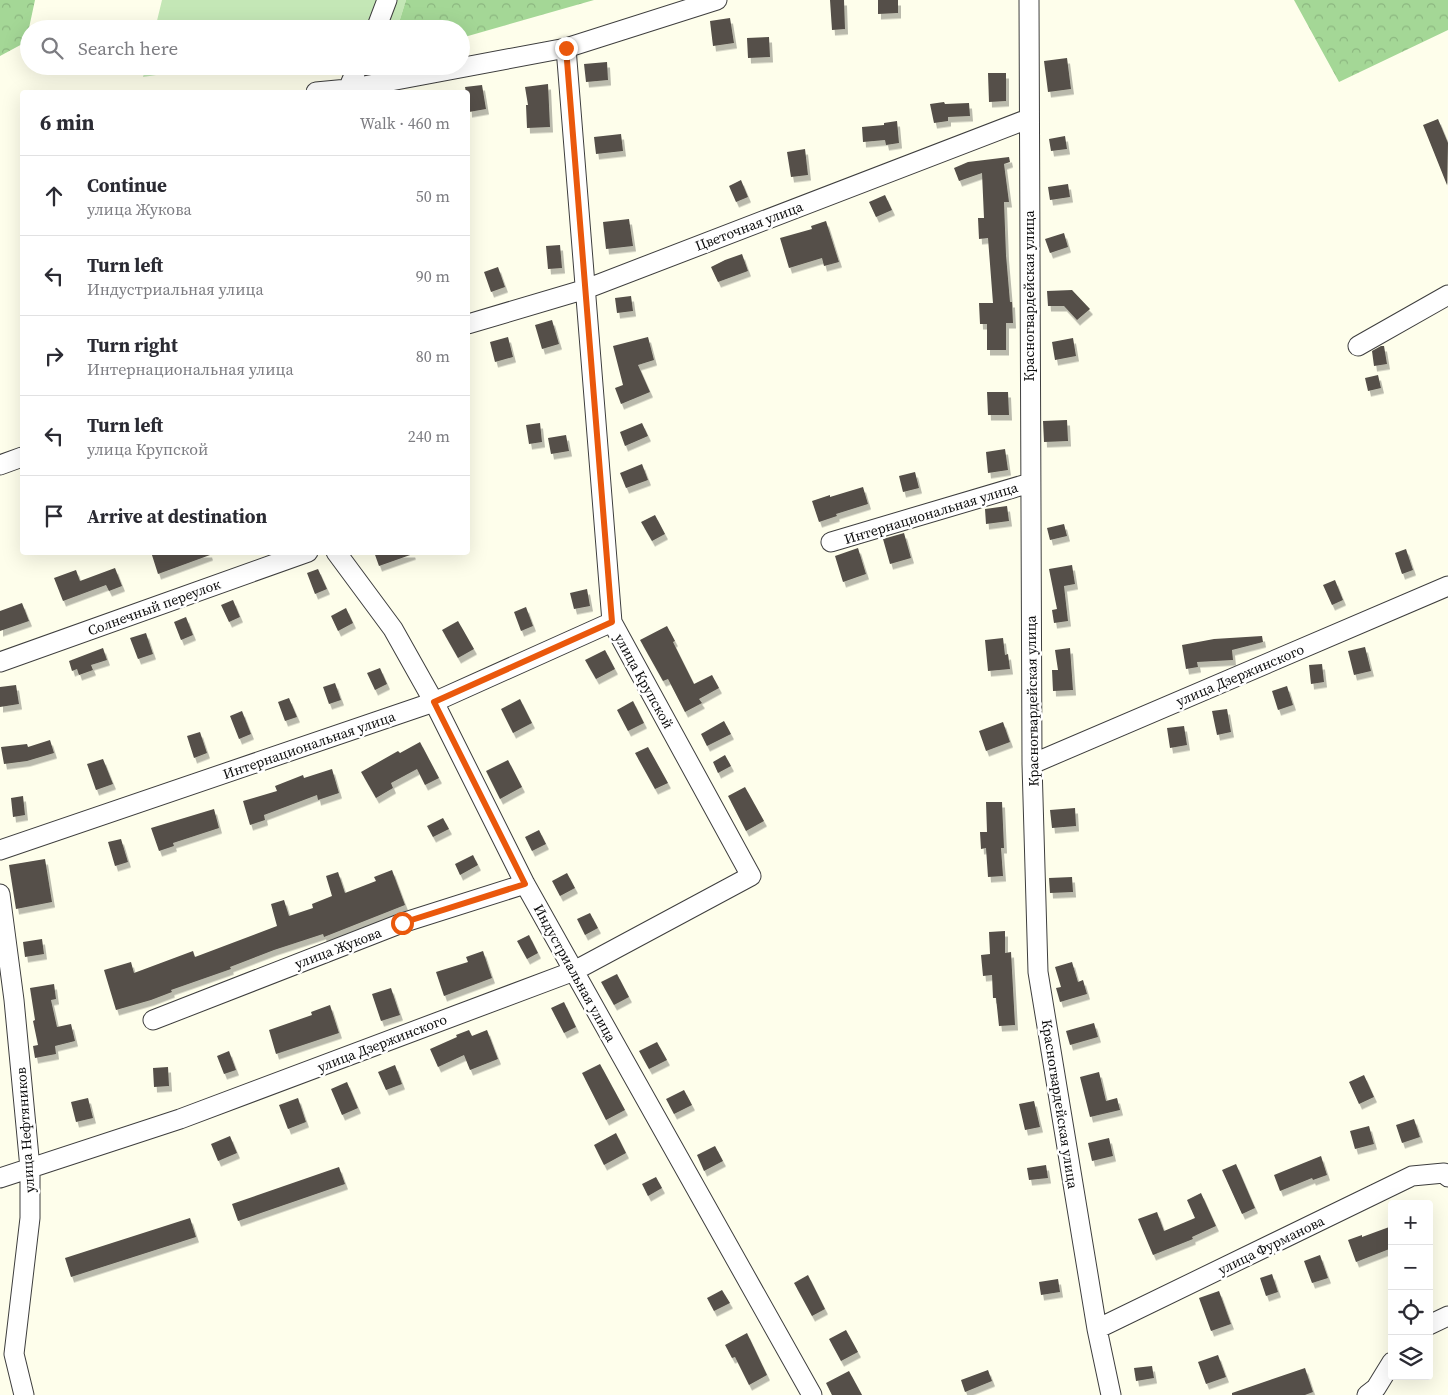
<!DOCTYPE html>
<html lang="en">
<head>
<meta charset="utf-8">
<style>
  :root { --surface:#fff; --page:#f2f2f3; --text:#2b2b33; --muted:#7c7c81; --line:#e1e1e2 }
  body { margin:0; font-family:"Source Serif 4",serif; background:var(--page); color:var(--text) }
  .controls { position:absolute; right:15px; bottom:15px; display:grid; overflow:hidden; border-radius:5px; box-shadow:0 5px 20px #0002 }
  .controls button { width:45px; height:45px; display:grid; place-items:center; padding:0; border:0; border-bottom:1px solid var(--line); background:var(--surface); color:var(--text); font:25px sans-serif }
  .stop { position:absolute; width:15px; height:15px; margin:-11px; border:4px solid #ea580c; border-radius:50%; background:#fff }
  .stop.end { background:#ea580c; border-color:#fff; box-shadow:0 1px 5px #0008 }
  .list { margin:0; padding:0; list-style:none }
  h2 { display:flex; justify-content:space-between; align-items:center; height:65px; margin:0; padding:0 20px; font-size:21px }
  h2 small { font-size:16px; font-weight:400; color:var(--muted) }
  .list li { display:grid; grid-template-columns:32px 1fr auto; gap:15px; align-items:center; box-sizing:border-box; height:80px; padding:0 20px; border-top:1px solid var(--line) }
  .list b { display:block; font-size:19px; white-space:nowrap }
  .list p { margin:0; font-size:16px; white-space:nowrap; color:var(--muted) }
  .list em { font-size:16px; font-style:normal; color:var(--muted) }
  .icon { flex:none; width:28px; height:28px; fill:none; stroke:currentColor; stroke-width:2; stroke-linecap:round; stroke-linejoin:round }
  .map { position:relative; flex:none; width:1448px; height:1395px; overflow:hidden }
  .search { position:absolute; background:var(--surface); box-shadow:0 5px 20px #0002; left:20px; top:20px; width:450px; height:55px; display:flex; align-items:center; gap:12px; box-sizing:border-box; padding:0 18px; border-radius:28px; color:var(--muted); font-size:19px }
  .panel { position:absolute; background:var(--surface); box-shadow:0 5px 20px #0002; left:20px; top:90px; width:450px; height:465px; border-radius:5px }
  .map>svg:first-child { display:block }
</style>
</head>
<body>
<div class="map">
<svg width="1448" height="1395" viewBox="0 0 1448 1395">
  <defs>
    <pattern id="forest-crowns" width="20" height="18" patternUnits="userSpaceOnUse" patternTransform="scale(1.25)"><rect width="20" height="18" fill="#a4d796"/><path d="M2 6a3 3 0 1 1 6 0M12 15a3 3 0 1 1 6 0" fill="none" stroke="#8cb780"/></pattern>
    <filter id="shadow"><feDropShadow dx="3" dy="5.5" stdDeviation="0" flood-color="#0004"/></filter>
  </defs>
  <rect width="100%" height="100%" fill="#fefeeb"/>
  <!-- grass -->
  <path fill="#c4e7b6" d="M162,0H406L397,29H155Z
    M146,66H215L143,77Z"/>
  <!-- forest -->
  <path fill="url(#forest-crowns)" d="M0,0H35L26,42L0,56Z
    M406,0H594L461,38V29H397Z
    M1294,0H1448V30L1339,82Z"/>
  <!-- building -->
  <path fill="#544f48" filter="url(#shadow)" d="M830,0H844L845,29L832,30Z
    M878,0H898V13L878,14Z
    M730,18L734,43L713,46L710,21Z
    M769,37L770,57L748,58L747,38Z
    M1067,58L1071,89L1048,92L1044,61Z
    M607,62L608,80L586,82L584,64Z
    M988,73H1006V101L989,102Z
    M548,84L550,127L527,128L526,105H528L525,87Z
    M482,85L486,109L469,112L468,92H466L465,87Z
    M944,102L945,104L969,103L970,116L948,117V121L934,123L930,104Z
    M1438,119L1448,143L1447,185L1423,125Z
    M897,121L899,143L886,145L885,140L863,142L862,127L884,125V123Z
    M621,134L623,151L596,154L594,137Z
    M1065,136L1067,149L1051,151L1049,139Z
    M805,149L808,175L791,177L787,152Z
    M1009,157L1010,162L1004,164L1009,202H1004L1006,255L1010,302H1012L1013,323H1006V350H987V324H980L979,303H993L988,238L979,239L978,218H984L982,173L959,181L954,168L968,162Z
    M741,180L748,197L736,202L729,186Z
    M1068,184L1070,197L1050,200L1048,187Z
    M885,195L892,210L876,217L869,202Z
    M629,219L633,246L606,249L603,222Z
    M826,221L839,262L824,266L822,258L789,268L780,238L812,229L811,226Z
    M1064,233L1068,247L1050,253L1045,239Z
    M560,245L562,268L548,269L546,246Z
    M742,254L748,271L718,282L711,267L725,260Z
    M498,267L505,287L491,292L484,272Z
    M1072,290L1090,309L1077,320L1064,306H1048L1047,291Z
    M631,296L633,311L617,313L615,298Z
    M552,320L559,344L542,349L535,325Z
    M508,337L513,357L495,362L490,342Z
    M648,337L654,360L638,365L650,392L621,404L615,388L623,385L613,346Z
    M1073,338L1076,356L1055,360L1052,342Z
    M1381,346H1384L1387,364L1374,366L1372,351Z
    M1378,375L1381,388L1368,391L1365,378Z
    M987,392H1008L1009,415H988Z
    M1067,420L1068,441L1044,442L1043,421Z
    M540,423L542,442L529,444L526,425Z
    M642,423L648,436L625,446L620,432Z
    M566,435L569,451L551,454L548,438Z
    M1005,449L1008,470L988,473L986,452Z
    M642,464L648,480L626,488L620,473Z
    M915,472L919,488L903,492L899,476Z
    M863,487L868,504L836,514L837,516L819,522L812,501L830,495V497Z
    M1007,506L1009,521L986,524L985,509Z
    M655,515L665,534L652,541L641,522Z
    M1064,524L1067,536L1050,540L1047,528Z
    M904,533L911,558L890,564L883,539Z
    M858,548L866,574L843,582L835,556Z
    M1406,549L1413,570L1402,574L1395,553Z
    M151,552H209L210,555L158,574Z
    M374,552H412L413,554L379,566Z
    M1072,565L1075,584L1064,586L1068,621L1054,623L1052,610L1057,609L1049,569Z
    M115,568L122,586L109,591L106,585L63,601L54,578L76,570L80,581Z
    M318,569L327,589L315,594L307,573Z
    M1335,580L1343,600L1332,605L1323,585Z
    M587,589L590,606L574,609L570,593Z
    M233,600L240,617L229,622L221,605Z
    M22,603L29,621L0,631V611Z
    M526,607L533,626L521,631L514,612Z
    M346,608L353,623L338,631L331,616Z
    M186,617L193,635L181,640L174,622Z
    M458,621L474,649L458,658L442,630Z
    M667,626L675,641L673,642L694,684L712,675L719,688L699,699L702,703L685,712L668,679L663,681L640,640Z
    M146,633L153,654L138,659L130,638Z
    M1262,636L1263,642L1232,650L1233,660L1197,662L1198,667L1186,669L1182,645L1214,639Z
    M1003,638L1005,655L1008,654L1010,669L988,671L985,640Z
    M1365,647L1371,671L1354,675L1348,651Z
    M103,648L107,660L91,665L93,670L79,675L77,669L72,671L69,661Z
    M1070,648L1073,690L1053,691L1052,670H1058L1055,650Z
    M605,650L615,669L596,679L585,660Z
    M1322,664L1324,682L1311,684L1309,665Z
    M380,668L387,684L375,690L367,673Z
    M335,683L341,700L329,704L323,687Z
    M16,685L19,704L0,707V687Z
    M1287,686L1293,705L1278,710L1272,691Z
    M289,698L297,717L285,721L278,702Z
    M520,699L532,723L513,733L501,709Z
    M633,701L644,723L628,731L617,710Z
    M1227,709L1231,732L1217,735L1212,711Z
    M242,711L251,734L239,739L230,716Z
    M724,721L731,734L707,746L701,734Z
    M1003,722L1010,742L986,751L979,731Z
    M1184,726L1187,745L1170,748L1167,728Z
    M200,732L207,753L194,758L187,736Z
    M50,740L54,753L27,761L4,764L1,747L27,744L28,747Z
    M420,742L439,778L425,785L417,769L391,783L393,788L376,798L361,772L398,751L400,753Z
    M648,747L668,783L655,789L635,753Z
    M725,755L731,766L718,773L713,762Z
    M103,759L113,784L96,790L87,764Z
    M508,760L522,787L500,799L486,771Z
    M332,769L339,793L318,800L317,795L264,815L265,820L250,825L243,801L277,791L275,786L303,775L304,778Z
    M745,787L764,821L746,831L728,796Z
    M23,796L25,815L13,817L11,798Z
    M986,802H1002L1004,848H1001L1003,876L988,877L986,848L981,849L980,832H987Z
    M1075,808L1076,826L1052,828L1050,810Z
    M214,809L219,828L173,843L174,846L159,851L151,828Z
    M443,818L449,829L433,837L427,826Z
    M539,830L546,844L532,851L525,837Z
    M121,839L128,862L115,866L108,842Z
    M473,855L478,865L460,875L455,864Z
    M45,859L52,902L16,909L9,865Z
    M392,870L405,905L324,937L323,934L274,950L230,967L231,969L171,990L172,992L151,1000L116,1010L104,970L131,962L134,973L193,951L195,957L277,926L271,904L284,900L289,916L313,908L312,904L332,896L326,876L338,872L345,893L376,881L374,877Z
    M567,873L575,888L560,896L552,881Z
    M1072,877L1073,892L1050,893L1049,878Z
    M590,913L598,928L585,935L577,919Z
    M1005,931V953L1011,952L1015,1025L999,1026L996,998H993L992,975L983,976L981,955L990,954L989,932Z
    M529,935L538,953L527,959L517,941Z
    M42,939L44,954L25,957L23,942Z
    M483,951L492,978L444,996L436,972L468,962L466,957Z
    M1072,962L1078,982L1083,980L1087,994L1060,1002L1056,988L1061,987L1055,967Z
    M617,974L629,997L614,1005L601,982Z
    M54,984L56,999L51,1000L57,1027L71,1024L75,1041L55,1046L56,1054L35,1058L33,1046L38,1045L33,1021L35,1020L30,988Z
    M391,988L400,1015L381,1021L372,994Z
    M564,1002L576,1027L564,1033L551,1008Z
    M330,1005L339,1033L276,1054L269,1030L312,1015L311,1012Z
    M1094,1023L1098,1037L1070,1045L1066,1031Z
    M469,1030L472,1036L487,1030L498,1059L470,1070L464,1055L438,1067L430,1049L457,1037L456,1035Z
    M657,1042L667,1060L649,1069L639,1051Z
    M229,1051L236,1070L224,1074L217,1056Z
    M600,1064L625,1110L606,1120L582,1073Z
    M395,1065L402,1084L386,1090L378,1072Z
    M168,1067L169,1086L154,1087L153,1068Z
    M1099,1072L1106,1101L1117,1098L1120,1110L1090,1117L1080,1077Z
    M1364,1075L1374,1097L1359,1104L1349,1082Z
    M347,1082L358,1108L342,1115L331,1089Z
    M684,1090L692,1105L674,1114L666,1099Z
    M88,1098L93,1118L76,1122L71,1102Z
    M298,1098L306,1122L288,1129L279,1105Z
    M1034,1101L1040,1127L1025,1130L1019,1104Z
    M1414,1119L1420,1137L1402,1143L1396,1125Z
    M1369,1126L1374,1144L1355,1149L1350,1131Z
    M616,1133L626,1153L604,1165L594,1145Z
    M230,1136L237,1153L218,1161L211,1144Z
    M1109,1138L1113,1156L1092,1161L1088,1143Z
    M715,1146L723,1161L704,1171L697,1155Z
    M1321,1156L1327,1175L1313,1180L1312,1178L1280,1191L1274,1175Z
    M1236,1164L1255,1208L1242,1214L1222,1170Z
    M1046,1165L1048,1178L1029,1180L1027,1168Z
    M339,1167L345,1184L238,1221L232,1204Z
    M656,1177L662,1188L648,1196L642,1184Z
    M1201,1193L1216,1226L1192,1237L1193,1239L1153,1255L1138,1219L1157,1212L1164,1231L1195,1218L1187,1200Z
    M190,1218L196,1237L71,1277L65,1258Z
    M1392,1226V1248L1356,1262L1348,1240L1362,1235V1237Z
    M1320,1255L1328,1278L1312,1283L1304,1261Z
    M1272,1274L1278,1292L1266,1296L1260,1278Z
    M808,1275L825,1309L812,1316L794,1283Z
    M1058,1279L1060,1292L1041,1295L1039,1282Z
    M722,1290L730,1303L714,1311L707,1298Z
    M1219,1291L1231,1324L1211,1331L1199,1298Z
    M846,1330L858,1352L841,1361L829,1339Z
    M747,1333L767,1375L749,1385L735,1357L732,1358L725,1345Z
    M1218,1355L1226,1377L1206,1384L1198,1362Z
    M1152,1366L1154,1378L1136,1381L1134,1368Z
    M1305,1368L1313,1392L1305,1395H1232V1393Z
    M988,1370L992,1381L965,1392L961,1380Z
    M849,1371L862,1395H832L826,1383Z"/>
  <g fill="none" stroke-linecap="round" stroke-linejoin="round">
    <defs>
      <path id="minor" d="M1029,0L1032,764L1038,972L1097,1329L1111,1395
        M376,29L387,0
        M348,89L358,66
        M316,92L348,89L566,48L717,0
        M468,324L586,289L1028,119
        M1358,346L1448,295
        M0,465L22,457
        M831,542L1030,483
        M336,552L393,629L434,702L525,884L812,1395
        M0,662L308,552
        M1032,764L1448,586
        M0,850L434,702L612,622
        M0,894L14,1000L30,1168V1218L14,1354L24,1395
        M153,1020L402,923L525,884
        M0,1178L180,1119L574,971L751,876L612,622L566,48
        M1429,1325L1448,1316
        M1097,1329L1412,1176L1444,1173L1448,1177
        M1367,1395L1376,1388L1392,1362"/>
    </defs>
    <!-- minor casing -->
    <use href="#minor" stroke="#3e3e3e" stroke-width="21"/>
    <!-- minor -->
    <use href="#minor" stroke="#fff" stroke-width="19"/>
  </g>
  <g fill="none" stroke-linecap="round" stroke-linejoin="round">
    <!-- route -->
    <path stroke="#ea580c" stroke-width="6" d="M402,923L525,884L434,702L612,622L566,48"/>
  </g>
  <g text-anchor="middle" dominant-baseline="central" stroke-width="5" stroke-linejoin="round" paint-order="stroke">
    <!-- street labels -->
    <g font-size="14" fill="#0b0b0b" stroke="#fff">
      <text transform="translate(749 226) rotate(-21)">Цветочная улица</text>
      <text transform="translate(1029 296) rotate(-90)">Красногвардейская улица</text>
      <text transform="translate(931 513) rotate(-17)">Интернациональная улица</text>
      <text transform="translate(154 607) rotate(-20)">Солнечный переулок</text>
      <text transform="translate(1240 675) rotate(-23)">улица Дзержинского</text>
      <text transform="translate(644 681) rotate(61)">улица Крупской</text>
      <text transform="translate(1032 701) rotate(-91)">Красногвардейская улица</text>
      <text transform="translate(309 745) rotate(-19)">Интернациональная улица</text>
      <text transform="translate(338 948) rotate(-21)">улица Жукова</text>
      <text transform="translate(575 973) rotate(61)">Индустриальная улица</text>
      <text transform="translate(382 1043) rotate(-21)">улица Дзержинского</text>
      <text transform="translate(1060 1104) rotate(81)">Красногвардейская улица</text>
      <text transform="translate(25 1130) rotate(-94)">улица Нефтяников</text>
      <text transform="translate(1271 1245) rotate(-26)">улица Фурманова</text>
    </g>
  </g>
</svg>
<div class="controls">
<button>+</button>
<button>−</button>
<button><svg class="icon" aria-label="locate" viewBox="0 0 24 24"><circle cx="12" cy="12" r="6"/><path d="M12 2v4M12 18v4M2 12h4M18 12h4"/></svg></button>
<button><svg class="icon" aria-label="layers" viewBox="0 0 24 24"><path d="M12 4l9 5-9 5-9-5zM3 14l9 5 9-5"/></svg></button>
</div>
<div class="stop" style="left:402px;top:923px"></div>
<div class="stop end" style="left:566px;top:48px"></div>
<div class="search"><svg class="icon" aria-label="search" viewBox="0 0 24 24"><circle cx="10" cy="10" r="6"/><path d="M15 15l6 6"/></svg>Search here</div>
<section class="panel">
<h2>6 min<small>Walk · 460 m</small></h2>
<ul class="list">
<li><svg class="icon" aria-label="ahead" viewBox="0 0 24 24"><path d="M12 20V5M6 11l6-6 6 6"/></svg><div><b>Continue</b><p>улица Жукова</p></div><em>50 m</em></li>
<li><svg class="icon" aria-label="left" viewBox="0 0 24 24"><path d="M17 20v-9H6M10 6l-5 5 5 5"/></svg><div><b>Turn left</b><p>Индустриальная улица</p></div><em>90 m</em></li>
<li><svg class="icon" aria-label="right" viewBox="0 0 24 24"><path d="M7 20v-9h11M14 6l5 5-5 5"/></svg><div><b>Turn right</b><p>Интернациональная улица</p></div><em>80 m</em></li>
<li><svg class="icon" aria-label="left" viewBox="0 0 24 24"><path d="M17 20v-9H6M10 6l-5 5 5 5"/></svg><div><b>Turn left</b><p>улица Крупской</p></div><em>240 m</em></li>
<li><svg class="icon" aria-label="arrive" viewBox="0 0 24 24"><path d="M6 21V4h12l-3 4 3 4H6"/></svg><div><b>Arrive at destination</b></div></li>
</ul>
</section>
</div>
</body>
</html>
